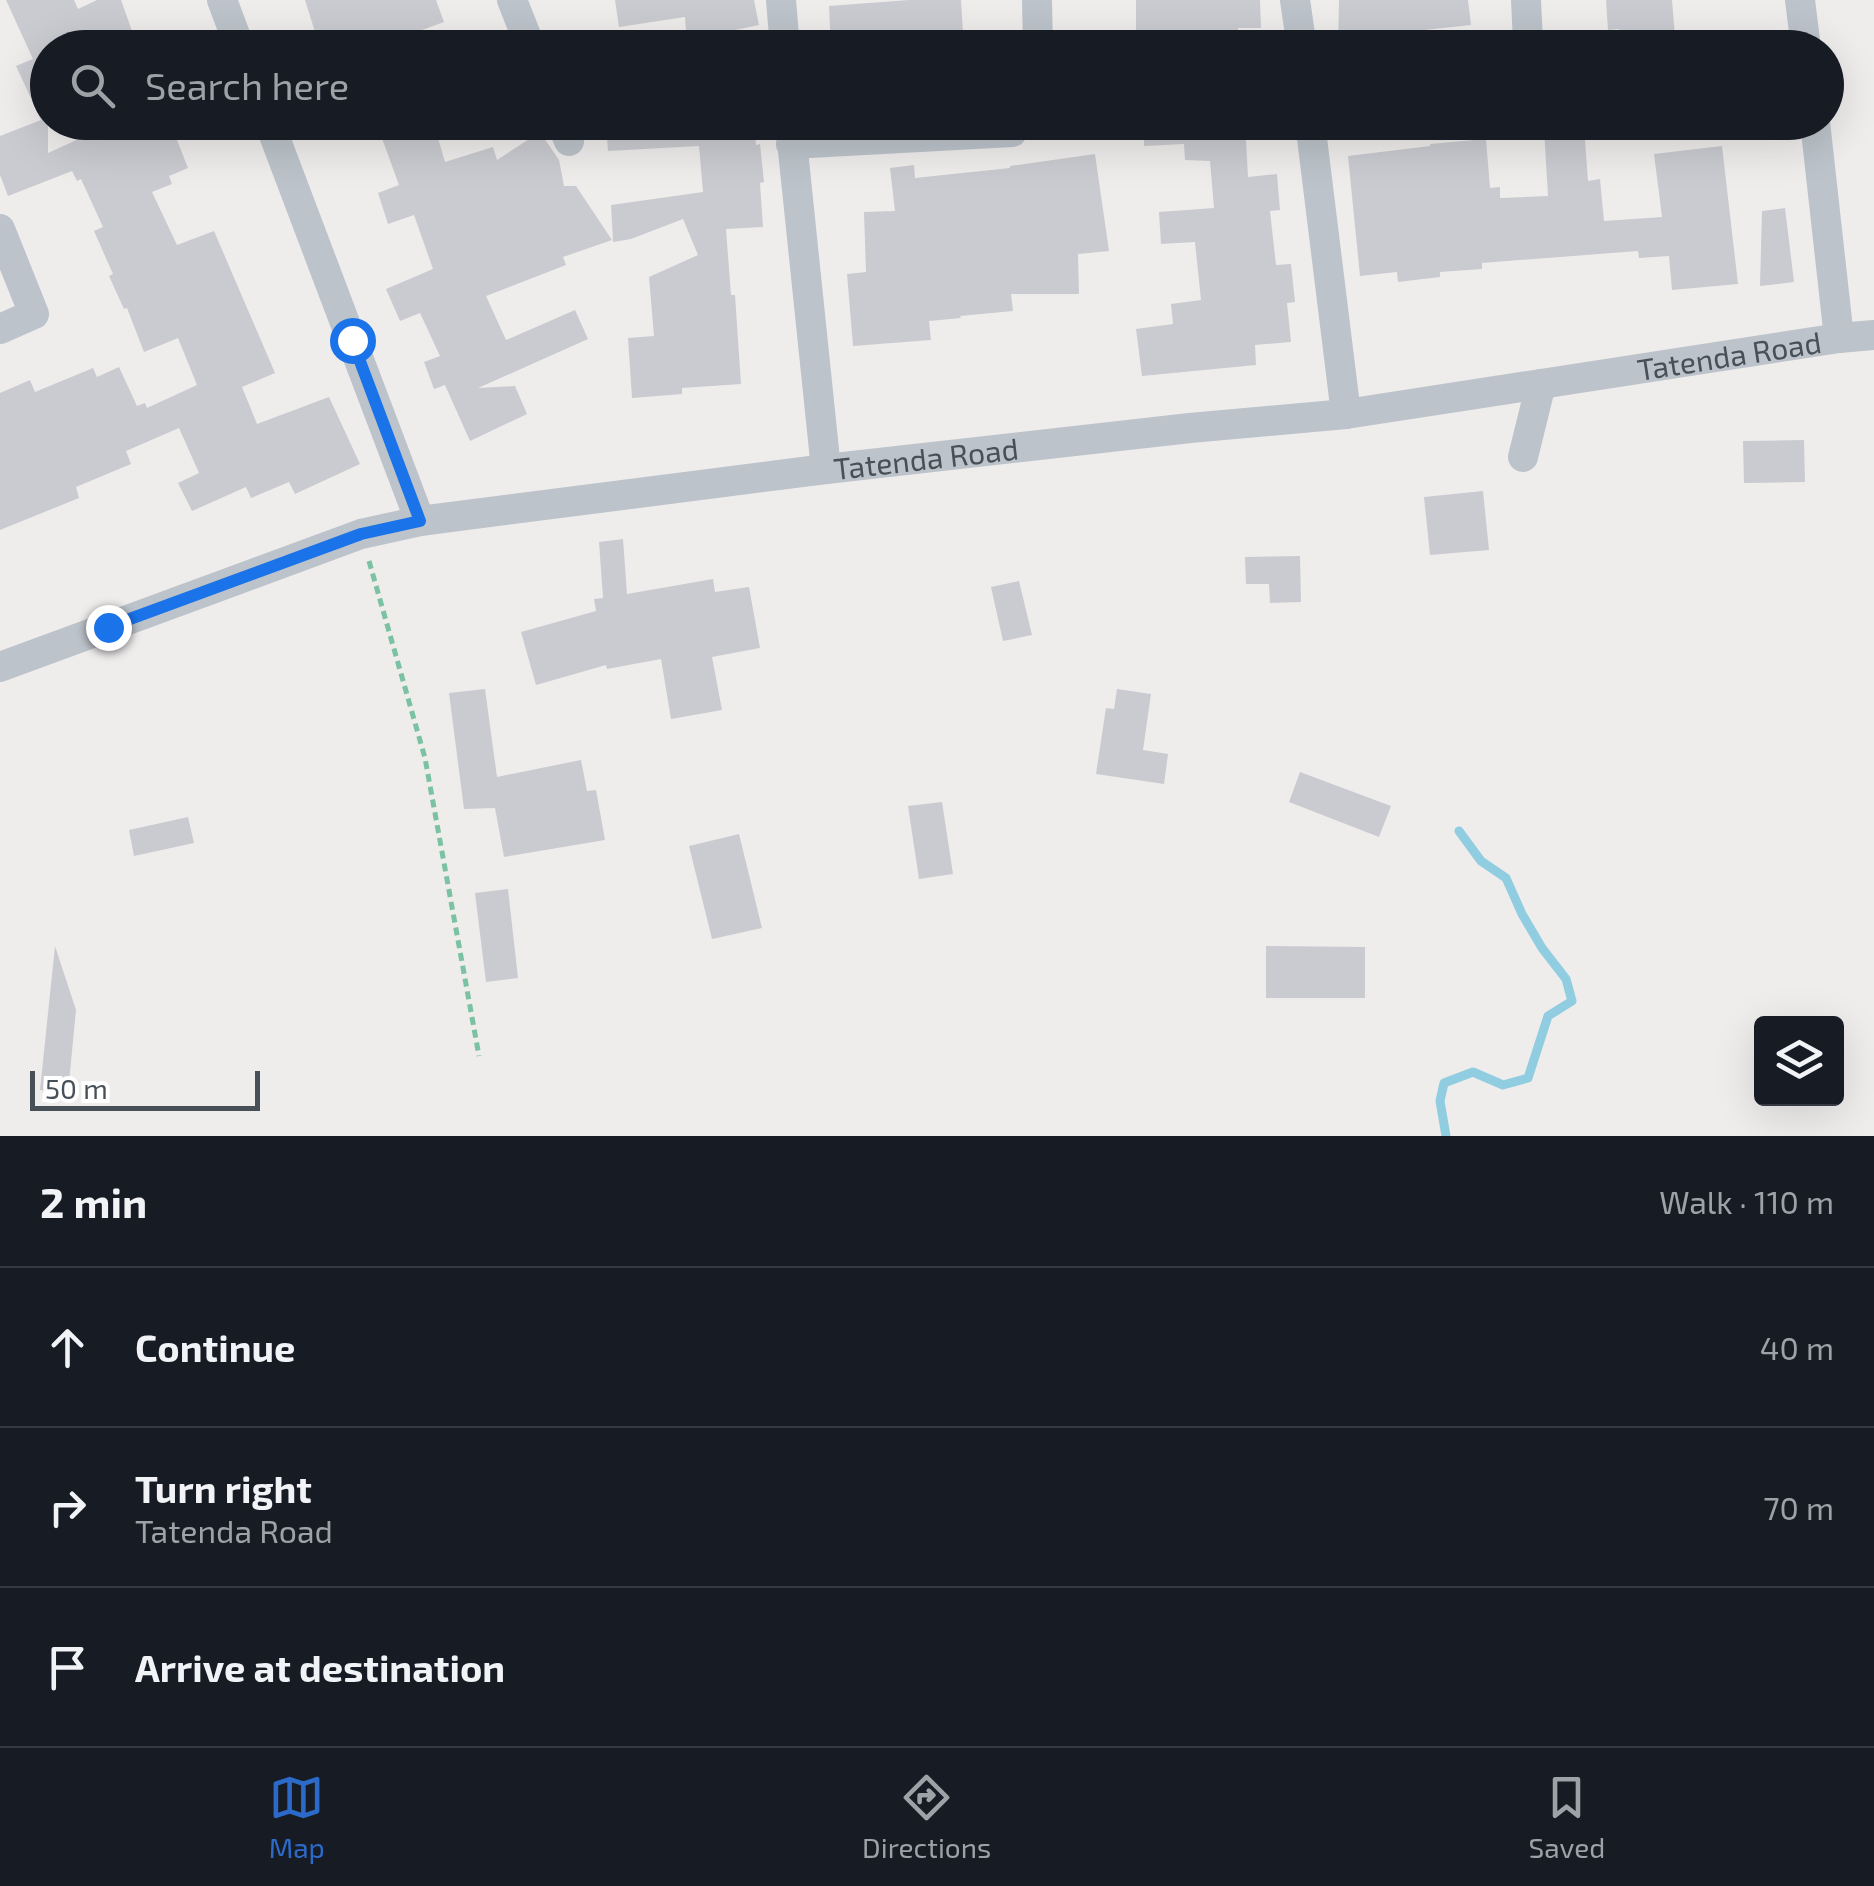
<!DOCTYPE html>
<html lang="en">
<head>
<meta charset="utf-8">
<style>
  :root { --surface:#171b24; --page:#20242c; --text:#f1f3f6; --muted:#9ea1a6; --line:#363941; --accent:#2c6ac9 }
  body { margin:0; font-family:"Exo 2",sans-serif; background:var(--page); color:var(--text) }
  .controls { position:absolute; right:30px; bottom:30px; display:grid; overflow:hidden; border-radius:10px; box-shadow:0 10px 40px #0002 }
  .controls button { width:90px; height:90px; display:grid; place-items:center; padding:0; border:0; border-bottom:2px solid var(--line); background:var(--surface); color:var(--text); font:50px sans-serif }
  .scale { position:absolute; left:30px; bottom:25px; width:230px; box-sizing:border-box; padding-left:10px; border:5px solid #474f57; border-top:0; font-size:28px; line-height:35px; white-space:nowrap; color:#474f57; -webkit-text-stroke:8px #fff; paint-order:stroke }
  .stop { position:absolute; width:30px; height:30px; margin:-22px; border:8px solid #1a73e8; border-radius:50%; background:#fff }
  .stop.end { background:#1a73e8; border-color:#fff; box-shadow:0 2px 10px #0008 }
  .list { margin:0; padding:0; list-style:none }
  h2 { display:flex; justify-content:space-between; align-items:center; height:130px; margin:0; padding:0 40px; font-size:42px }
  h2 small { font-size:32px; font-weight:400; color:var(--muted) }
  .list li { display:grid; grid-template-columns:65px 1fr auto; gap:30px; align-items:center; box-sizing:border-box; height:160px; padding:0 40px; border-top:2px solid var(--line) }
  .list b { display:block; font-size:38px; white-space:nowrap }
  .list p { margin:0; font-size:32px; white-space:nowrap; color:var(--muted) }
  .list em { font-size:32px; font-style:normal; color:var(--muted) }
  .icon { flex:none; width:55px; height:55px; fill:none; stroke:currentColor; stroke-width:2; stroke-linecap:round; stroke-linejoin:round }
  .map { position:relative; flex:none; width:1874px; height:1136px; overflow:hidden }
  .search { position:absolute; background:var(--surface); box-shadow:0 10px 40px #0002; left:30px; right:30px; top:30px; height:110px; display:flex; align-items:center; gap:25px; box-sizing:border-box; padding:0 35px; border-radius:55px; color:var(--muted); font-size:38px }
  .sheet { height:610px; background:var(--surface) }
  nav { display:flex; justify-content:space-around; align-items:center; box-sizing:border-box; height:140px; border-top:2px solid var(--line); background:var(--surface); font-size:28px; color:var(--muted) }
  nav a { display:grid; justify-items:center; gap:5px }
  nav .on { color:var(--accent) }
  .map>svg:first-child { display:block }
</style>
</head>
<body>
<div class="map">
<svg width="1874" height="1136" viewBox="0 0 1874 1136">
  <rect width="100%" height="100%" fill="#efecec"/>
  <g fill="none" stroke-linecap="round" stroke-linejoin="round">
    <!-- stream -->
    <path stroke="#90cde1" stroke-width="9" d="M1446,1136L1440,1101L1444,1083L1473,1072L1503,1085L1528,1078L1548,1016L1572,1001L1566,979L1542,948L1522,914L1506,878L1481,861L1459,831"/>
  </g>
  <!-- building -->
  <path fill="#cacbd0" d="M6,0H74L78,9L97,0H121L138,48H48V153L116,122H170L188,168L169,176L172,184L152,192L177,245L214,231L275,373L242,387L257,424L329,397L360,464L295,494L289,482L251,498L246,487L192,511L178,483L199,473L179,428L126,451L131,464L76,487L79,498L0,530V393L30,380L35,392L93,368L97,377L119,367L137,406L145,403L147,408L197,385L178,338L144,352L127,308L124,309L109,276L113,274L94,231L103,227L81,179L77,181L72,171L8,196L0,175V136L41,120L16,66L33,59Z
    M305,0H436L444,22L400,38L403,48H320Z
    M615,0H754L759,25L735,30L736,43L687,46L685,17L619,27Z
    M909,0H961L964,48H831L829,6Z
    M1136,0H1260L1261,28H1238V48H1136Z
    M1339,0H1468L1471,25L1406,32L1408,48H1338Z
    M1606,0H1672L1676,48H1620L1619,29L1608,30Z
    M376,122H414L419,135L436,131L445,162L493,147L497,160L540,132L559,160L564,186H576L612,240L563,257L566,265L486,296L506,340L575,310L588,339L478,388L515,386L527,414L470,441L445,385L434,389L424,362L440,356L420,313L400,321L386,289L433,269L414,215L388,224L378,193L399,185Z
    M646,122H754L756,145L760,144L764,182L760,183L763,227L726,229L731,295H735L741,384L682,388V394L632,398L628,338L654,336L649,277L698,255L683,219L631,239L613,242L611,205L703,192L699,146L608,151L606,125Z
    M1144,122H1245L1248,177L1277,174L1280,210L1270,211L1276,265L1291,264L1295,302L1287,303L1291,342L1255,345L1256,365L1142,376L1136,329L1173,324L1171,304L1201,300L1195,242L1161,244L1159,212L1214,208L1210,161L1185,160L1184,144L1144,146Z
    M1584,126L1588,181L1600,179L1604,221L1662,217L1654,154L1722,146L1738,284L1672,290L1669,256L1639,258L1638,251L1482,263V269L1440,272V277L1398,282L1397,272L1360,276L1348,156L1430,146V144L1486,139L1490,188L1500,187V198L1548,196L1544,129Z
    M1095,154L1109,251L1078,254L1079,294H1011L1013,311L960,316L961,318L929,321L931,340L853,346L847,274L866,272L864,212L895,211L890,168L914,165L915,178L1010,168V166Z
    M1785,208L1794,282L1760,286L1762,211Z
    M1804,440L1805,482L1744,483L1743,441Z
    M1483,491L1489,550L1430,555L1424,497Z
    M623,539L627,594L713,579L715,592L749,587L760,648L712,657L722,710L671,719L661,659L607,669L606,665L536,685L521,632L596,611L594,599L603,598L599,542Z
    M1300,556L1301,602L1270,603L1269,584H1246L1245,557Z
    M1019,581L1032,635L1003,641L991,587Z
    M485,689L497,777L581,760L587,791L596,790L605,840L504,857L495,808L464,809L449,693Z
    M1117,689L1151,694L1143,750L1168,754L1164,784L1096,774L1106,708L1114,709Z
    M1300,772L1391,806L1379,837L1289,802Z
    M942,802L953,874L919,879L908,806Z
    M188,817L194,843L134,856L129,830Z
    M739,834L762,928L712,939L689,846Z
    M508,889L518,978L486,982L475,893Z
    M55,946L76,1010L68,1093L40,1090Z
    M1266,946L1365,947V998H1266Z"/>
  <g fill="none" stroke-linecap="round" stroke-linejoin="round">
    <!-- path -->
    <path stroke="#7ac2a2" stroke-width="5" stroke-dasharray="8 5" stroke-linecap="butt" d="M369,561L425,758L479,1056"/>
    <!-- minor -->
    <g stroke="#bcc3ca" stroke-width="30">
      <path d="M222,0L240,48"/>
      <path d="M512,0L531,48"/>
      <path d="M781,0L785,48"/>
      <path d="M1037,0L1038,48"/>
      <path d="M1295,0L1302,48"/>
      <path d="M1800,0L1806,48"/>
      <path d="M1520,48L1528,41L1526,0"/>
      <path d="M269,122L420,521"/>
      <path d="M561,122L569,141"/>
      <path d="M790,122L826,469"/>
      <path d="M1310,122L1346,414"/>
      <path d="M1815,122L1839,338"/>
      <path d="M791,144L1012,132L1018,122"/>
      <path d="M0,229L34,314L0,329"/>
      <path d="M1523,457L1541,384"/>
      <path id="s1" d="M0,667L361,534L420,521L826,469L1190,428L1346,414L1839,338L1874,335"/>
    </g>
  </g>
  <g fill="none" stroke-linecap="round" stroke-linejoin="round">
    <!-- route -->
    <path stroke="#1a73e8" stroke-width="12" d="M108,627L361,534L420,521L352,340"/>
  </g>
  <g text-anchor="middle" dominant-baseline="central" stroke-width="8" stroke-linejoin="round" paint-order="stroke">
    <!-- street labels -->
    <g font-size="30" fill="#474f57" stroke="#fff">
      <text stroke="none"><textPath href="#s1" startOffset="1765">Tatenda Road</textPath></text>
      <text stroke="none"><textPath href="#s1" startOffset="955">Tatenda Road</textPath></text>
    </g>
  </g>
</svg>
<div class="controls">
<button><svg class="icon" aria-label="layers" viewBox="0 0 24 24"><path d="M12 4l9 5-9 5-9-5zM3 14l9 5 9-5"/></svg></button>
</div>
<div class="scale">50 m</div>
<div class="stop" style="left:352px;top:340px"></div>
<div class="stop end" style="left:108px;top:627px"></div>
<div class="search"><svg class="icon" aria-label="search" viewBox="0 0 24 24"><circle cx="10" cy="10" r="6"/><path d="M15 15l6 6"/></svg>Search here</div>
</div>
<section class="sheet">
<h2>2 min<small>Walk · 110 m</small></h2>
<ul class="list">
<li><svg class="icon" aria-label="ahead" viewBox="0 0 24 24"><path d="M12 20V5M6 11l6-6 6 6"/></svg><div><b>Continue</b></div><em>40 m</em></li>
<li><svg class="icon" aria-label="right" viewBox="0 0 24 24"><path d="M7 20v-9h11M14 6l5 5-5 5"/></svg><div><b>Turn right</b><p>Tatenda Road</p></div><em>70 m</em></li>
<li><svg class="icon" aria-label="arrive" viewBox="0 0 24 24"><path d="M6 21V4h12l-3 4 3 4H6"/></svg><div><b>Arrive at destination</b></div></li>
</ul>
</section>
<nav>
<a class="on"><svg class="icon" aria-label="map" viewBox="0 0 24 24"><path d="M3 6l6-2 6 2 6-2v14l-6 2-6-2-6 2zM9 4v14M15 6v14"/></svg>Map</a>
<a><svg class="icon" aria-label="directions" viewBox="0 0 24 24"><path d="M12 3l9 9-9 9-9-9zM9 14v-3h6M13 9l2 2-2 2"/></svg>Directions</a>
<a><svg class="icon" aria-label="saved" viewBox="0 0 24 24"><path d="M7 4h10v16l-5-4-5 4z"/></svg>Saved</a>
</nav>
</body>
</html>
